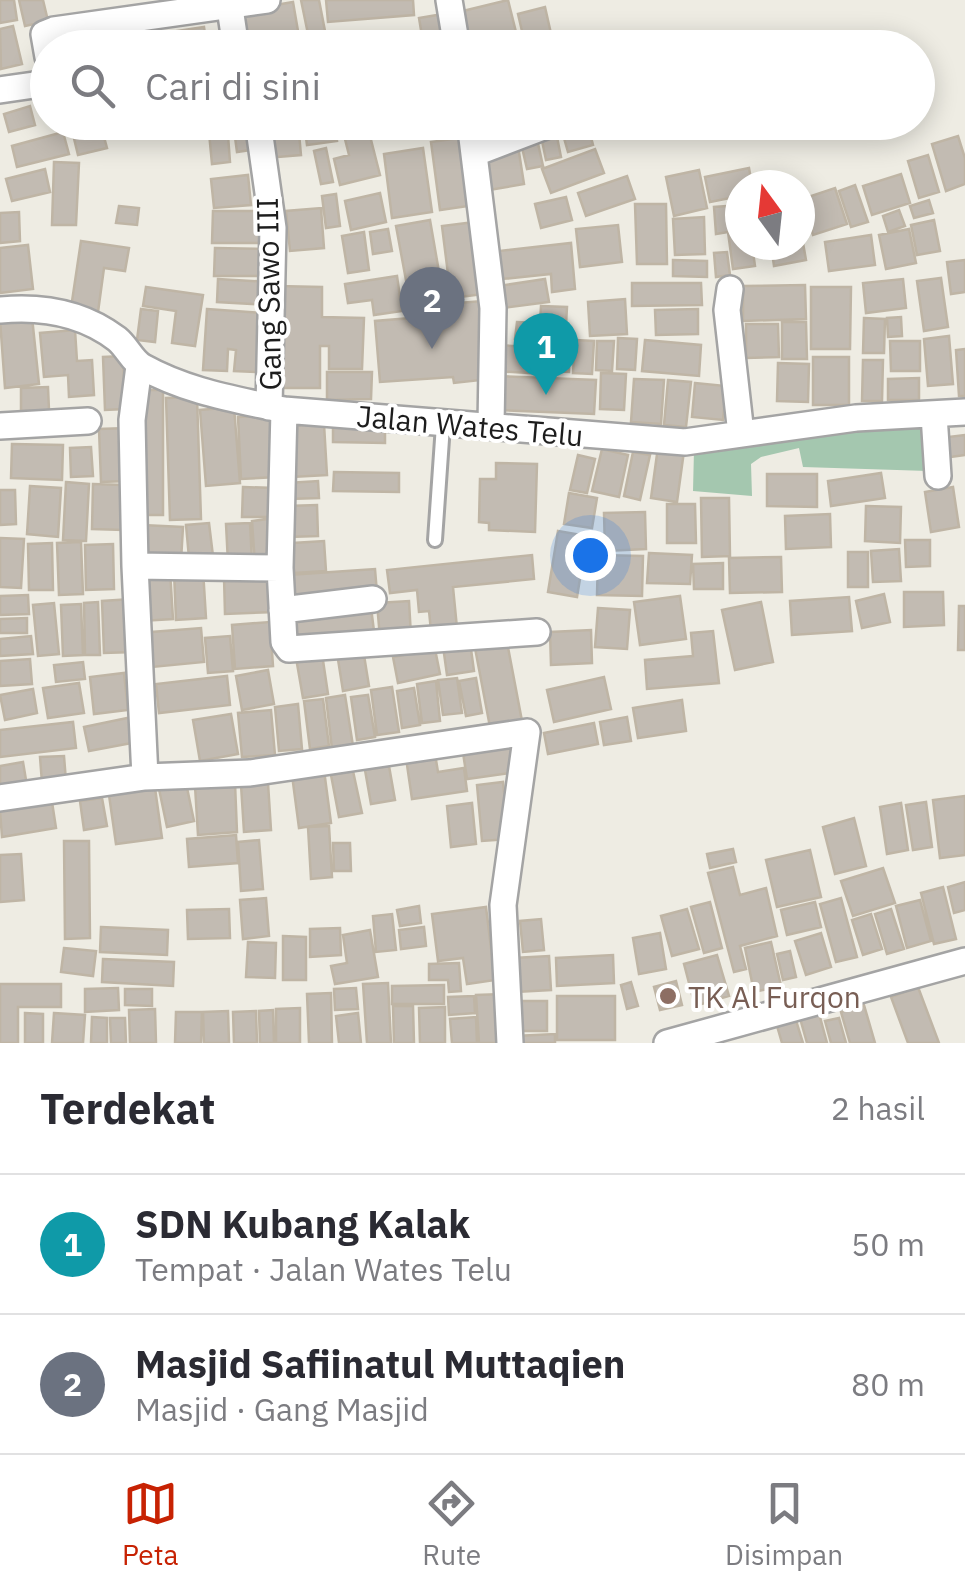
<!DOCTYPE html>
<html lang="id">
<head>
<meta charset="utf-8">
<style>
  :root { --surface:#fff; --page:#f2f2f3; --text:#2b2b33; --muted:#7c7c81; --line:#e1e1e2; --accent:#c72203 }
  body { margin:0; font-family:"IBM Plex Sans",sans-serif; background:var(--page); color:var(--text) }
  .compass { position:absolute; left:725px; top:170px; width:90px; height:90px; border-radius:50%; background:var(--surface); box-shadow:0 5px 25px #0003; rotate:345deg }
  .you { position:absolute; left:590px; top:555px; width:35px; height:35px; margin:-25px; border:8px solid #fff; border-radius:50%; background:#1a73e8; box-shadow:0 0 0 15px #1a73e833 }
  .badge { display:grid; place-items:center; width:65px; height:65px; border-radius:50%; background:var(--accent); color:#fff; font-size:32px; font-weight:700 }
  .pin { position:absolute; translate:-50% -82px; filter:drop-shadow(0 2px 5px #0008) }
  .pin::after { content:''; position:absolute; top:52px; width:35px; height:30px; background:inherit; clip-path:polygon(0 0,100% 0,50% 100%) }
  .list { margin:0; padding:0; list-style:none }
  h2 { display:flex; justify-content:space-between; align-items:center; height:130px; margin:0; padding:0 40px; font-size:42px }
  h2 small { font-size:32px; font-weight:400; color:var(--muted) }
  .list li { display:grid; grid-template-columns:65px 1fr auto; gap:30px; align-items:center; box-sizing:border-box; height:140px; padding:0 40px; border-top:2px solid var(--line) }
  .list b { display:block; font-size:38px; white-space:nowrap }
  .list p { margin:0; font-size:32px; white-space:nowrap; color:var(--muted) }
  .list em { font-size:32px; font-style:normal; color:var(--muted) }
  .icon { flex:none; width:55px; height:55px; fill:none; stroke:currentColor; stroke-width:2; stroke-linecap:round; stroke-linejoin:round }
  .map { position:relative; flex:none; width:965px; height:1043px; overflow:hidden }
  .search { position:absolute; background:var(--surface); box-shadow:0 5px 25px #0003; left:30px; right:30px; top:30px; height:110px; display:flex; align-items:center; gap:25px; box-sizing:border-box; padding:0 35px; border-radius:55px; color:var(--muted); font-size:38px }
  .sheet { height:410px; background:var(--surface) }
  nav { display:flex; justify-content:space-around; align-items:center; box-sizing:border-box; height:140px; border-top:2px solid var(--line); background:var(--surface); font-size:28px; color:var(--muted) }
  nav a { display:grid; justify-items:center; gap:5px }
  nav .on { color:var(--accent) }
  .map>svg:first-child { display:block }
</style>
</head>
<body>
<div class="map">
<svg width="965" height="1043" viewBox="0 0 965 1043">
  <rect width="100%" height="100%" fill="#eeece3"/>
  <!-- cemetery -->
  <path fill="#a4c7af" d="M927,424L928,471L803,467L799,448L761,457L751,464L752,496L693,491L694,450L742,438Z"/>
  <!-- building -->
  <path fill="#c2bbb2" stroke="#bfb5a5" stroke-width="2.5" d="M0,0H14L17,20L0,23Z
    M19,0H43L48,21L25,26Z
    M301,0H319L325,31L308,34Z
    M326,0H413L414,15L328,22Z
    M508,0L517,36L472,48L463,11Z
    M293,2L298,31L240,41L235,12Z
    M545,7L552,38L525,44L518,14Z
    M443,14L446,32L422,36L419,18Z
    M128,25L133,48H103L100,31Z
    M13,26L22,64L1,69L0,29Z
    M204,27L207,48H180L177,31Z
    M349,34L351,48H310L308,39Z
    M30,106L35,125L9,132L4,114Z
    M100,122L107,148L78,155L72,130Z
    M208,122H227L230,162L212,164Z
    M233,122H255L258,149L237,152Z
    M262,122H298L301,155L266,158Z
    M304,122H335L337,141L307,145Z
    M587,122L593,145L568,152L560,124Z
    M63,132L69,154L17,167L12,146Z
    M369,132L380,175L340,185L334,159L349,155L345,139Z
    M556,132L561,157L546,160L541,136Z
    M958,136L965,158V184L946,191L932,144Z
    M466,137L475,205L440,210L431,142Z
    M537,139L543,166L527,169L521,143Z
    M518,146L524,184L489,190L483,152Z
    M326,148L333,182L321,184L314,151Z
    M423,148L432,212L392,218L384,154Z
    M595,149L604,173L551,193L542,169Z
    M928,155L939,192L919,198L908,161Z
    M54,162L79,163L76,225H52Z
    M749,168L752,185H740V196L710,202L705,177Z
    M45,169L50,192L12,201L6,179Z
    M699,170L707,208L674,216L666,177Z
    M901,174L910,203L872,215L863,186Z
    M248,175L251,205L214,208L211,179Z
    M627,176L635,199L586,216L578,193Z
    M855,185L868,222L851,227L839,191Z
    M835,188L847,224L813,235L802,199Z
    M380,193L386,222L351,230L345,201Z
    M336,194L340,226L326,228L322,196Z
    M566,197L572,220L541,228L535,204Z
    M929,200L933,213L914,218L910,206Z
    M635,204H666L667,264H637Z
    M740,205V245H752L755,266L733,269L728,232L716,234L714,207Z
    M119,206L139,208L137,225L116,223Z
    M321,208L324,248L290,251L286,211Z
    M899,210L905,226L888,232L883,216Z
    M213,211H267V243H212Z
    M19,212L20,241L0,243V213Z
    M704,217L705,254L675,255L673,219Z
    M430,220L443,295L410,302L396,226Z
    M934,220L940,251L917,255L911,225Z
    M475,222L484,294L451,298L442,226Z
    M618,225L622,262L580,267L576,229Z
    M800,226L806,260L774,266L771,245H800Z
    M388,229L392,251L373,254L370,232Z
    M909,229L916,263L886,269L879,235Z
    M364,232L369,270L348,273L342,236Z
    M871,235L875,265L829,271L825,242Z
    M81,241L129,248L125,271L104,268L98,312L71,308Z
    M571,243L575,289L552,292L551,274L502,279L499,251Z
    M28,245L33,289L0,293V248Z
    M215,248L269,249L268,276H214Z
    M727,252L730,275L716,277L714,253Z
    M673,260L707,261V277L673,276Z
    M965,260V292L951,294L947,262Z
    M397,276L402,311L374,315L372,300L348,303L345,284Z
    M941,278L948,327L924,331L917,281Z
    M218,279L270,282L269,305L217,302Z
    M545,279L549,302L503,308L499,286Z
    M903,279L906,308L866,313L863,283Z
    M632,283H701L702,305L632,306Z
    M805,285L806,319L743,321V286Z
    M277,286L322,287V317L364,318L362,369H329V346H320V388H277Z
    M146,287L203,295L195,346L172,343L176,311L143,306Z
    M811,287H851L850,349H811Z
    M625,299L627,334L590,336L588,302Z
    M482,301L490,379L454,383L453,377L380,382L375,321L448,315L447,304Z
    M541,306L567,307L565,343L515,339L517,322L540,323Z
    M141,309L158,311L155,342L137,340Z
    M207,309L262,313L257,372L234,371L236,350L228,349L227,371L203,370Z
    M698,309V334L656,335L655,310Z
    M32,317L39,384L5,388L0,320Z
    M901,317L902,336L888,337L887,318Z
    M864,318L885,319L884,353H863Z
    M782,322H806L807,359H782Z
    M746,324H778L779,357L746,358Z
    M75,330L77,361L92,360L94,395L69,397L68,375L44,377L40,333Z
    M949,336L953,384L928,386L924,339Z
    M618,338L637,339L635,370L617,369Z
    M575,340L594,341L592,374L573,373Z
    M645,340L701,345L699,376L642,371Z
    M597,341H614L612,371L596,370Z
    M890,341H920V371H891Z
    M497,345L546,348L544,374L495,371Z
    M965,349V396H959L956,350Z
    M123,356L125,409L105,410L103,357Z
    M548,356L569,357V372L547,371Z
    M813,357H849V405H813Z
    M863,360H883L882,401H862Z
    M778,363L809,364L808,402L777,401Z
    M327,372H372L371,399L327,400Z
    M601,373L626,374L624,410L600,409Z
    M498,376L596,380L594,414L497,410Z
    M919,378V400H888V379Z
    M634,379L664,380L661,424L631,422Z
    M668,380L691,382L686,427L664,425Z
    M695,383L726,386L723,420L692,417Z
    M48,387L49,410L21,411V388Z
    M137,390H163V515H137Z
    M197,397L201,519L170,520L166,398Z
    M234,407L240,483L206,486L200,410Z
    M273,415L276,477L241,479L238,417Z
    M333,423L385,424V443L333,442Z
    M324,424L327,475L292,477L288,426Z
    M127,428L128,481L101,482L99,429Z
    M965,435V455L950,457L948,437Z
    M12,444L63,445L62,480L11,478Z
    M91,447L93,476L71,477L70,448Z
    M658,447L684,451L677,502L651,498Z
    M602,449L628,455L619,497L592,491Z
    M633,452L650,455L640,500L624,496Z
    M578,455L595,459L587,493L570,490Z
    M496,463L537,464L535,532L489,530V523L479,522L480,479H496Z
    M334,472L399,473V492L333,491Z
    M881,473L885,498L831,506L828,481Z
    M767,474H817V507L767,506Z
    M318,481L319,498L289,499L288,483Z
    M66,482L89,484L86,541L63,540Z
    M93,484L124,485L123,530L92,529Z
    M30,486L61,488L58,537L27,534Z
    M243,487L275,488L274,517H242Z
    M953,487L959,527L931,532L925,492Z
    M0,490H15L16,524L0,525Z
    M569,493L597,498L592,528L564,524Z
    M701,498H729L730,556L702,557Z
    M667,504H695L696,543H667Z
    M317,505L318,536L288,537L287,506Z
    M866,506L901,507L900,543L865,541Z
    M645,512L646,549L605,551L604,513Z
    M830,514L831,547L786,549L785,516Z
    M268,519L271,563L255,565L252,521Z
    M209,523L213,556L189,558L186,525Z
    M250,523L252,562L228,563L226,524Z
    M142,525L183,527L181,561L141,559Z
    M558,531L587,536L577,597L548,592Z
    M0,538L24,539L21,588L0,587Z
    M905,540H930V566L906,567Z
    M324,541L326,571L294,573L293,543Z
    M81,542L83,594L59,595L57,543Z
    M52,543L53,590H29L28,544Z
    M113,544L114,589L86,590L85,545Z
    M899,549L901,581L873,582L871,551Z
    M848,552H868V587H848Z
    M649,553L692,555L690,584L647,583Z
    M532,555L534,579L453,587L457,628L431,631L429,611L419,612L417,590L390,593L387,570Z
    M598,555L643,556L642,596L597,595Z
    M781,557L782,592L730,593L729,558Z
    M723,563V589H694L693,564Z
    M375,569L377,593L289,599L288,575Z
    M203,570L206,618L176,620L174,572Z
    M170,571L173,619L141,621L138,573Z
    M274,575L275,612L225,614L224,577Z
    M904,592H943L944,625L904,627Z
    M884,594L890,622L862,628L856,601Z
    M28,595L29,614L0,615V596Z
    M680,596L686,639L640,645L634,602Z
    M849,597L852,631L792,635L790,601Z
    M131,599L134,652L104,653L102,601Z
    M370,600L374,631L295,642L291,611Z
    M409,601L411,636L380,638L377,603Z
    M98,602L100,655H85L84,603Z
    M761,602L773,662L735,670L722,610Z
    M54,603L59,654L38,656L33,605Z
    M81,604L83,655L63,656L61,605Z
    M959,606H965V650H958Z
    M598,608L630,610L627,649L595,647Z
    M27,618V633H0V619Z
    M270,622L273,666L235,669L232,625Z
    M201,628L204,662L142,668L139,633Z
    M591,630L592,663L551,665L550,632Z
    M713,631L719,683L647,689L645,660L693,656L691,633Z
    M31,636L33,654L0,656V639Z
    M230,636L233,671L208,673L205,638Z
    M470,642L474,671L447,675L443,646Z
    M507,642L522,721L490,727L475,648Z
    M321,647L328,694L303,698L295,652Z
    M363,649L369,686L343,691L337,653Z
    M435,649L440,674L398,683L393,657Z
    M30,659L32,684L0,686V661Z
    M83,662L85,679L56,682L54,665Z
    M268,670L274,704L242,710L236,676Z
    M124,673L128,710L94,714L90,677Z
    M227,676L230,705L159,713L156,684Z
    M604,677L611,709L554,722L547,690Z
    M457,678L462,713L443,715L438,680Z
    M476,678L482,713L466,716L459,681Z
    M436,681L440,721L422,723L417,684Z
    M79,683L84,713L48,718L43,688Z
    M392,687L399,732L377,735L371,690Z
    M414,688L420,725L402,728L397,691Z
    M33,689L37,713L5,720L0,695Z
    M345,695L353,746L332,749L326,698Z
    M368,695L375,737L357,740L351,697Z
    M323,699L329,746L310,749L304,701Z
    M682,700L686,731L638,738L633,708Z
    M298,704L302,749L279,751L275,707Z
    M271,710L275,755L242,757L238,713Z
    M231,714L238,754L200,761L193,720Z
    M132,717L137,742L89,751L84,727Z
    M627,717L631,741L604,745L600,722Z
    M73,722L76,748L0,757V730Z
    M594,723L598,744L548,754L544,733Z
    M513,738L518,772L467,779L462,746Z
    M435,754L438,772L464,768L467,791L412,799L406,758Z
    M64,756L66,781L42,783L40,757Z
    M23,762L27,786L0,791V766Z
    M389,766L395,800L371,804L365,770Z
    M324,770L331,823L299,828L292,775Z
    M353,771L362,813L339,817L331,775Z
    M503,782L509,839L482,841L477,785Z
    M186,783L194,821L167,827L159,789Z
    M235,783L237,832L198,835L195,786Z
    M268,783L271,830L244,832L241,785Z
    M155,788L162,838L116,844L109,795Z
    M965,796V855L940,858L933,800Z
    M102,798L107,826L84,830L80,801Z
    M52,802L56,828L2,837L0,811Z
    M926,802L932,847L913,850L906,805Z
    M472,803L476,844L451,847L447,806Z
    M901,803L908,850L887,854L880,807Z
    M854,818L866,866L835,874L823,827Z
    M329,826L332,877L311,879L308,827Z
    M236,835L238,863L189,867L187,839Z
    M259,840L263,889L241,891L238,842Z
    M64,841H89L90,938L65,939Z
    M333,843H350L351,871H334Z
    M733,849L736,862L710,868L707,854Z
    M810,850L821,897L777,907L766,860Z
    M21,854L24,900L0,902V855Z
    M733,867L740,895L766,888L777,936L740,946L746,969L734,972L708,873Z
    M883,868L895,903L853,916L841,881Z
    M965,882V910L954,913L948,887Z
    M943,887L956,939L934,944L921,893Z
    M266,898L269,936L243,939L240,900Z
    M841,898L857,957L836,962L820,904Z
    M920,900L931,941L907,948L896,906Z
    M710,902L722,948L704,953L691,907Z
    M815,902L821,927L787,935L781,910Z
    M419,906L421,923L400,926L397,910Z
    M486,907L495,980L467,984L463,958L438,961L432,914Z
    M229,909L230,938L188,939L187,910Z
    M687,909L699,949L672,956L661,916Z
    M891,909L904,949L887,954L875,914Z
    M392,914L396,950L376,952L373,916Z
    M871,914L882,949L863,955L852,920Z
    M541,919L544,950L523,952L520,921Z
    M101,927L168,930L167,955L100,952Z
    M424,927L426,946L401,949L399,930Z
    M340,928L341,955L310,957V929Z
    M370,930L378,977L335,984L331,966L347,963L343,935Z
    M660,933L666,969L639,974L633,938Z
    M821,933L831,967L806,975L795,941Z
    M283,936L306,937V980H283Z
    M248,942L276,943L275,978L246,977Z
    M771,942L781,986L754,992L745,948Z
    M64,948L96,951L93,976L61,972Z
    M790,951L796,977L783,980L777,954Z
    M613,955L614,983L557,986L556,958Z
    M717,955L729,996L695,1006L684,964Z
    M549,956L551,990L516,992L514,958Z
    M103,959L174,962L173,986L102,982Z
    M459,963L461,991L449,992L448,980H429V964Z
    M676,981L682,1005L660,1010L654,987Z
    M631,982L638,1006L627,1009L621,985Z
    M388,983L391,1043H367L363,984Z
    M0,984H61V1007H18V1043H0Z
    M444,985V1004H392V986Z
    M918,987L939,1043H908L891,997Z
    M118,988L119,1010L85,1012V989Z
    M356,988L358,1009L335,1010L334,989Z
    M125,989H152V1006L125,1005Z
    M331,993L332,1043H309L307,994Z
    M503,994L506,1043H479L476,995Z
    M474,996L475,1013L449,1015L448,997Z
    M557,996H615V1040H557Z
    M513,1001H547V1031H513Z
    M864,1005L875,1043H850L841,1012Z
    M393,1006H413L414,1043H394Z
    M817,1006L827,1043H807L798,1011Z
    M445,1007V1043H420L419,1008Z
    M300,1008V1043H276V1009Z
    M155,1009L156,1043H130L129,1010Z
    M273,1010L274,1043H260L259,1011Z
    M228,1011L229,1043H204L203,1012Z
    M256,1011L257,1043H234L233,1012Z
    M176,1012H202L201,1043H175Z
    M25,1013L43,1014V1043H25Z
    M54,1013L85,1015L83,1043H52Z
    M358,1013L361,1043H339L336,1016Z
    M794,1014L803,1043H782L775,1019Z
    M92,1017L107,1018V1043H91Z
    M476,1017L477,1043H452L450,1019Z
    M110,1018H125L126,1043H111Z
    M839,1018L846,1043H831L825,1021Z
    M555,1034V1043H516L515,1036Z"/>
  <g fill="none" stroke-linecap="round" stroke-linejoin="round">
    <defs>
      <path id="service" d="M435,540L443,425"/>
      <path id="minor" d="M449,0L457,48
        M230,8L236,48
        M48,57L44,34L54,30L267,0
        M0,90L48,83
        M258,122L273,228L269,407
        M470,122L493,308L491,425
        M475,153L556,122
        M730,289L727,310L741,434
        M0,310C42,306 83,313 117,339C127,347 132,361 143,367C188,392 235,399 284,410L685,442L856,418L965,412
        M139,366L132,420L135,566L280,568L284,642L289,649L537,632
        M934,415L938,476
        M0,426L88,421
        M280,568L284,410
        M282,610L373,599
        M145,777L250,773L527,732L503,905L510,1043
        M0,798L145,777L135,566
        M667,1043L965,961"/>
    </defs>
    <!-- service casing -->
    <use href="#service" stroke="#a4a4a4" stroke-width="18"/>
    <!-- minor casing -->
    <use href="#minor" stroke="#a4a4a4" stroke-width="30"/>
    <!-- service -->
    <use href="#service" stroke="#fff" stroke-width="12"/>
    <!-- minor -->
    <use href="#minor" stroke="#fff" stroke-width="25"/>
  </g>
  <!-- markers -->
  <circle fill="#8d6e63" stroke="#fff" stroke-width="4" cx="668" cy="996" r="10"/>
  <g text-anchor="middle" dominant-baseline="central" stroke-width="8" stroke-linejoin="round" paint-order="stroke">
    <!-- street labels -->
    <g font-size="30" fill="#1d1d1d" stroke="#fff">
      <text transform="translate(268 294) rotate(-91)">Gang Sawo III</text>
      <text transform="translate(470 425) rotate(5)">Jalan Wates Telu</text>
    </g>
    <!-- education labels -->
    <g font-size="30" fill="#785e54" stroke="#fff" text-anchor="start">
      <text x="688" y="996">TK Al Furqon</text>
    </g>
  </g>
</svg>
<svg class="compass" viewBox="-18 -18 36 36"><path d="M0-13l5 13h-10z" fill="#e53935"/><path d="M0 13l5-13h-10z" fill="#7c7c81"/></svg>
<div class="you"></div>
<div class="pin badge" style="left:546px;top:395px;background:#0f9aa8">1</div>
<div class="pin badge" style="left:432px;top:349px;background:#6b7280">2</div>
<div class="search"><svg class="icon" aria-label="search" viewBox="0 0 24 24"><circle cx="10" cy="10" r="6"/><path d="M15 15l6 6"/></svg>Cari di sini</div>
</div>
<section class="sheet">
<h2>Terdekat<small>2 hasil</small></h2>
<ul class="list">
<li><span class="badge" style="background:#0f9aa8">1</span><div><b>SDN Kubang Kalak</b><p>Tempat · Jalan Wates Telu</p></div><em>50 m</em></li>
<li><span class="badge" style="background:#6b7280">2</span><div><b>Masjid Safiinatul Muttaqien</b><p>Masjid · Gang Masjid</p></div><em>80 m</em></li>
</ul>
</section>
<nav>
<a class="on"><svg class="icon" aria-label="map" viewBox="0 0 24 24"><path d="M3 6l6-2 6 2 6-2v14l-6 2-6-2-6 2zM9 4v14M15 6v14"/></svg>Peta</a>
<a><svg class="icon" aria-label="directions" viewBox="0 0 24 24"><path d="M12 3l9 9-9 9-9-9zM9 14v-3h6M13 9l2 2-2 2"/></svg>Rute</a>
<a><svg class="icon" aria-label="saved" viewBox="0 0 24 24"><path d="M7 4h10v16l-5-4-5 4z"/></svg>Disimpan</a>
</nav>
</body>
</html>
